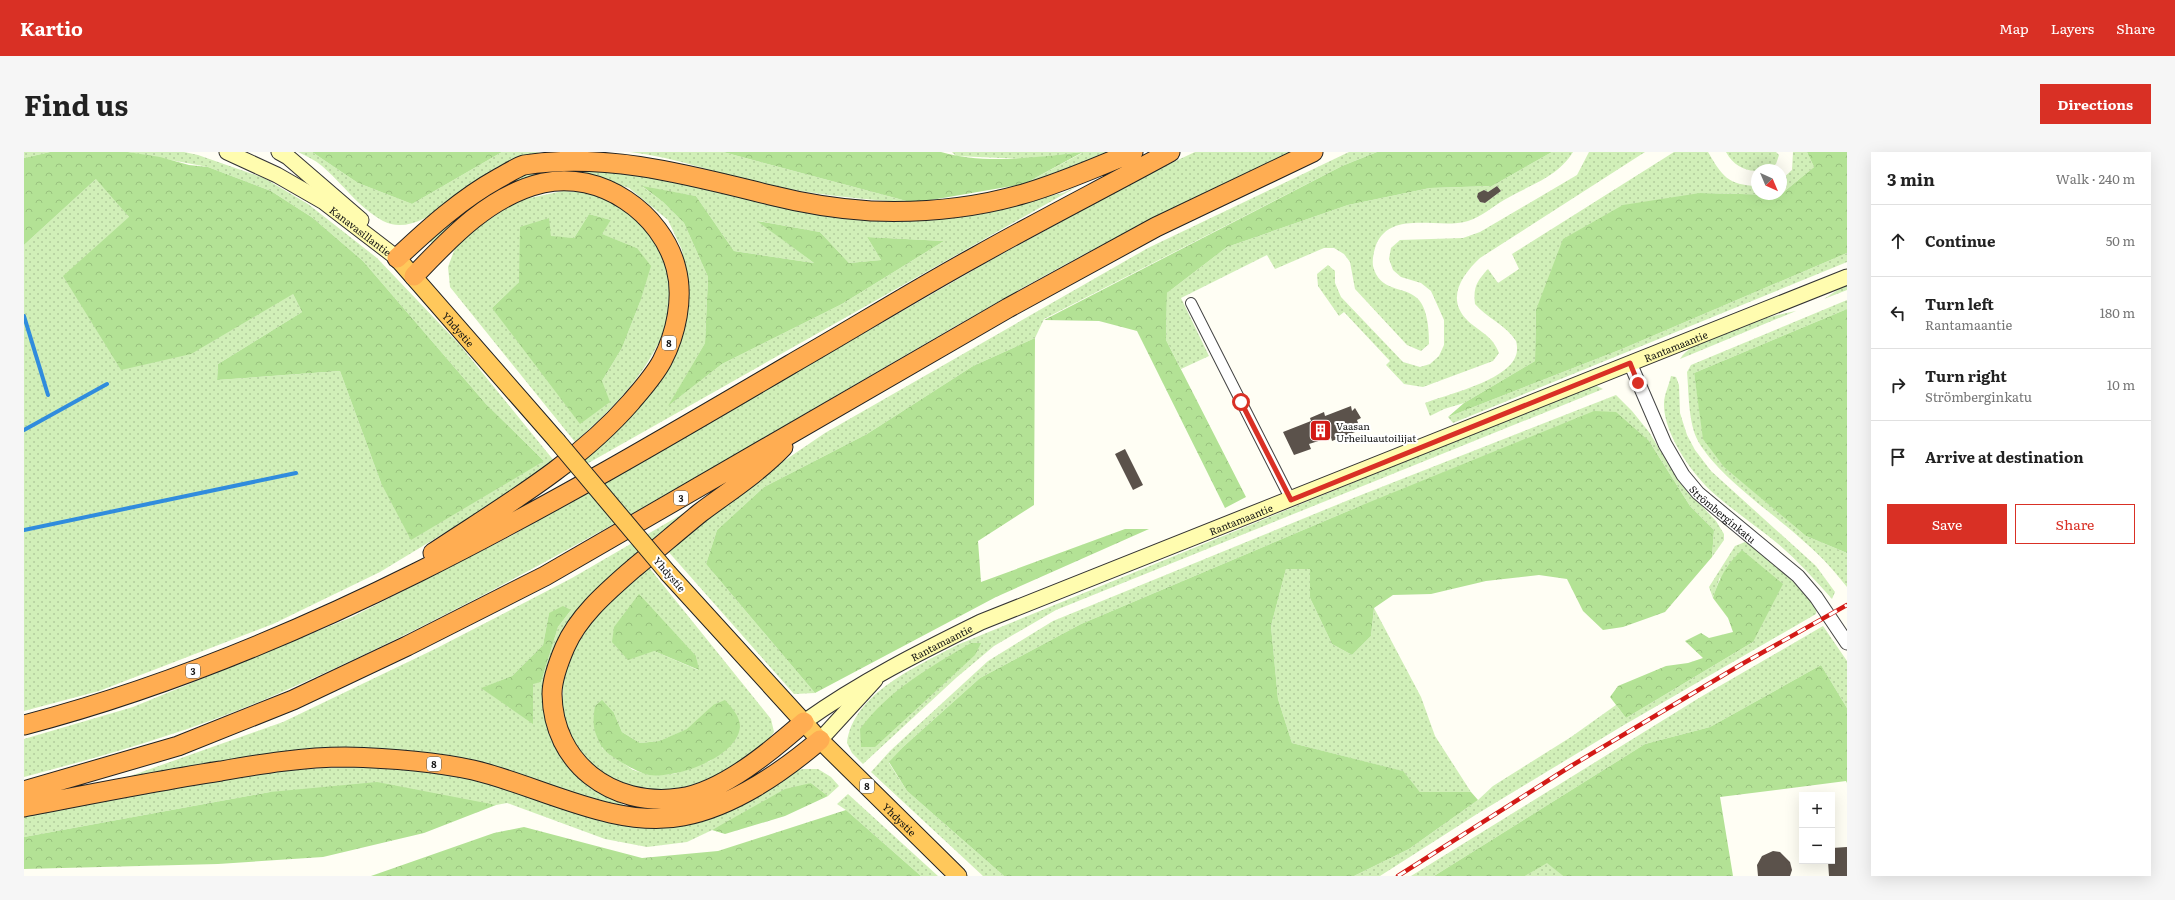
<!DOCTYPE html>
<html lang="en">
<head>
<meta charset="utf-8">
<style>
  :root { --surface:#fff; --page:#f6f6f6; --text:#222; --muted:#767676; --line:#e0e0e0; --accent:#d93025 }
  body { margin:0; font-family:Literata,serif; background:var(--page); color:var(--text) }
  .controls { position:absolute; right:12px; bottom:12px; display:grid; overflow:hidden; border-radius:0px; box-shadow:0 4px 16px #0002 }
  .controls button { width:36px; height:36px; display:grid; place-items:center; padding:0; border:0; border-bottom:1px solid var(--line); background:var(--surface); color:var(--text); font:20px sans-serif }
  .compass { position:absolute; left:1727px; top:12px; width:36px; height:36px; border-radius:50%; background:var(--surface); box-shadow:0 4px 16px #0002; rotate:136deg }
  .stop { position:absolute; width:12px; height:12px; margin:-9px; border:3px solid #d93025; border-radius:50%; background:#fff }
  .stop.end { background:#d93025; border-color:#fff; box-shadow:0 1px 4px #0008 }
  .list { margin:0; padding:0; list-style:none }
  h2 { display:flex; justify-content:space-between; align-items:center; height:52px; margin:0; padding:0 16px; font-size:17px }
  h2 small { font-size:13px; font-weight:400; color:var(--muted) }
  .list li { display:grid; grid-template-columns:26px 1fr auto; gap:12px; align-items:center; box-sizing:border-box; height:72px; padding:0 16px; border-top:1px solid var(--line) }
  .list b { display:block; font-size:15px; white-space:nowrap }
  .list p { margin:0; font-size:13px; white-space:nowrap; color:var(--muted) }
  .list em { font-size:13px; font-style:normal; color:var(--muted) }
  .actions { display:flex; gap:8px; padding:12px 16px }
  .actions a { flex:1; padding:9px 0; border:1px solid var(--accent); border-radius:0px; text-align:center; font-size:14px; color:var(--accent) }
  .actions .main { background:var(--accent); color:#fff }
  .icon { flex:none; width:22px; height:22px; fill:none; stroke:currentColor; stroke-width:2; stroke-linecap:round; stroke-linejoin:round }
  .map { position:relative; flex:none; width:1823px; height:724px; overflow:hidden; border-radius:0px }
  header { display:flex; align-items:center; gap:24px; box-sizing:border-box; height:56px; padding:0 20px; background:var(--accent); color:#fff }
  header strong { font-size:19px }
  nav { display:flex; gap:22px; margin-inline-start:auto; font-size:14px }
  .intro { display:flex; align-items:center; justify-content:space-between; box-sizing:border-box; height:96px; padding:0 24px }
  h1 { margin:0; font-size:28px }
  .button { padding:10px 18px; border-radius:0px; background:var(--accent); color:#fff; font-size:14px; font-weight:700 }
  main { display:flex; gap:24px; padding:0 24px }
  aside { flex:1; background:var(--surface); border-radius:0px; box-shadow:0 4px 16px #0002 }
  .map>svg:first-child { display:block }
</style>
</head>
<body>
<header>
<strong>Kartio</strong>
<nav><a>Map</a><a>Layers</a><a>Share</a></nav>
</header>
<div class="intro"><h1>Find us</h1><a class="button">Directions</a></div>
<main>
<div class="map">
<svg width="1823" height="724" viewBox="0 0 1823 724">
  <defs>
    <pattern id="grass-dots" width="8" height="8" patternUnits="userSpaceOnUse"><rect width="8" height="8" fill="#d1efb8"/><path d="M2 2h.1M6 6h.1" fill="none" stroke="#b2cc9d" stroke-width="1.8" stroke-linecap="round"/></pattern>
    <pattern id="forest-crowns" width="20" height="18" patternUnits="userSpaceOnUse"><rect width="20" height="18" fill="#b3e295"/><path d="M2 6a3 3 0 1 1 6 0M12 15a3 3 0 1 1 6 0" fill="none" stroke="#99c17f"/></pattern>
  </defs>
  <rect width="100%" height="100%" fill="#fffef4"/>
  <!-- grass -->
  <path fill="url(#grass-dots)" fill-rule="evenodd" d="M0,0H26L0,6Z
    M104,0H160L174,3L240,26L284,52L353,106L435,192L531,310L445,366L356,420L249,472L75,539L0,559V93L73,26L105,65L269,142L278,160L194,212L193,228L316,219L357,331L520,309L462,252L339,109L289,66L247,39L184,15Z
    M274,0H288L334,31L388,52L478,0H516C502,5 483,9 470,17C441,36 394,88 359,69C334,55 319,32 298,14C291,8 282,4 274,0Z
    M606,0H699L890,51C839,47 789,43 739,32C694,22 652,5 606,0Z
    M928,0H1058L1001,7L932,4Z
    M1058,0H1086L1000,32L1058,1Z
    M1171,0H1266C1182,40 1099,80 1018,125C762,268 514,430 244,546C165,580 83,603 0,625V587L109,555L328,465L487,384L969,107L1128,20Z
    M1325,0H1353L1318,14L1020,167L1011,186L949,214L843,282L740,335L693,378L682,412L791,541L770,542L642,397L708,344L801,281L1124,96Z
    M1528,0H1549C1533,26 1505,33 1480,48C1468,55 1457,65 1444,69C1415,78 1367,57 1352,93C1350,99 1348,107 1349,114C1355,140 1380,134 1393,146C1404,156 1405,179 1405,192L1397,199L1383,193L1331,137L1326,110L1320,102L1310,96H1300L1251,117L1243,103L1157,146L1185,204L1157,217L1142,188L1143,141L1203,95L1324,53L1406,36L1468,34ZM1473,34L1477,39L1461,51L1456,50L1453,45L1460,38L1464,40Z
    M1565,0H1621L1456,106C1438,123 1421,147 1444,169C1457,181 1468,183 1475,201L1469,209L1399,235L1380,232L1362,213L1366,209L1320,160L1315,164L1294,134L1293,122L1304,113L1311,119V131L1317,145L1379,210L1396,215L1406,212L1415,204L1420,193V168L1407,139L1397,131L1377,125L1369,118L1365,107L1367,96L1376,88L1439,86L1456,80L1553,23Z
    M1650,0H1684C1698,24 1704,33 1733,34V42H1757V28L1768,18L1769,0H1783L1790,15L1756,43L1676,41L1512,158L1511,209L1440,251L1420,257L1406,264L1401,251C1424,242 1492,227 1493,198C1493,195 1493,192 1492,189C1482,173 1463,166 1451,152C1449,135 1453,129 1464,117L1474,131L1495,117L1488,102Z
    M1702,0H1752L1755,3L1752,12C1734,24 1713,20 1702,0Z
    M576,10L722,45L948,61L1039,41L1056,33L529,331L587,283L622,247L651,199L665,150L658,98L644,68L605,36L557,21L502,26L460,49L410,92L403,88L448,51L511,17ZM619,35L672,44L710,99L790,111L734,69L796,80L825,111L857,108L843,85L920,89L818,152L698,212L645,253L681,191L684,125L660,71L639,50Z
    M539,39C552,40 569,40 581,45C631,67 656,123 642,176C641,182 636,189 633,194C612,234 583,261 551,290L426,135L424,115L431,96L446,81L492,49ZM565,62L587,68L577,82L613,96L616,150L598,196L578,229L468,156L495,130L524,66L527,85L550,86Z
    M1823,101V110L1429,271L1424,265L1598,197Z
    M1823,132V138L1800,147L1821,133Z
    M1823,148V157L1670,221L1680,287L1701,315L1782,384L1823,401V435C1811,420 1799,406 1784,393C1752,363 1695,326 1674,289C1664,270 1665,241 1663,220L1667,213Z
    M1772,159L1656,207C1669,184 1745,164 1772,159Z
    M1647,224L1652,225L1655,233L1656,261L1663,283L1671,298L1687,319L1792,414L1811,440L1808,447C1791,428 1773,408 1753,391C1731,373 1707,357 1686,338C1666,319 1639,280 1640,251C1640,243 1645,233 1647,224Z
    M1573,234L1579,237L1032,458L970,494L932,526L839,612L828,601L823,591C829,541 894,514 933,493L1558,237Z
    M1592,243L1608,259L1625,280L1657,332L1692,369L1700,382V388L1688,405L1690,378L1666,354L1625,289L1336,354L1057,472L956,526L879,595L865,611L883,639L980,724H959L847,620L866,599L964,509L1029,469L1332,345Z
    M672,354L534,491L523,565L579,641L610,659L370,598L98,627L259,570L411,497L548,426ZM547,458L534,475L517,530L458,536L488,524L519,493L525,461Z
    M1721,390C1749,404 1772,433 1793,456L1792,462L1600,573L1453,662L1356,724H1330L1385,697L1454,648L1469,634L1547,585L1592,553L1602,566L1729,490L1696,425L1689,446L1685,435L1711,394Z
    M623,413L747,567L750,580L734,601L689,625L641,643L605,636L575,623L547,593L538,558L540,513L570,466ZM630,499L672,504L674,518ZM689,553L709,591L686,609L650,622L625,623L609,618L578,596L590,561L598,580L616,591L635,589L664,577Z
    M1262,417H1287L1286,446L1308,492L1328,503L1347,484L1350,456L1397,545L1411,584L1447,640H1396L1378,619L1268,591L1254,547L1247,474Z
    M1799,474L1823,509V556L1797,513L1686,575L1621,592L1410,724H1387L1675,546Z
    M350,614L419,618L592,672L625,675L672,670L704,659L763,621L779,617H794L807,625L815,634L804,644L787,631L663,690L623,695L581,687L483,651L472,653L246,640L0,685V664L250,618Z
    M824,642L914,724H897L822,658L813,652Z
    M1523,710L1539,724H1501Z"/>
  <!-- forest -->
  <path fill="url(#forest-crowns)" d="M26,0H104L136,5L165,13L184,15L247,39L289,66L339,109L462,252L520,309L387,388L357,331L316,219L193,228L194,212L278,160L269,142L167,202L97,218L39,124L105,65L72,27L0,93V6Z
    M288,0H478L388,52L334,31Z
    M699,0H917C961,13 1014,5 1059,0L1000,32L890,51Z
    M1353,0H1528L1468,34L1406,36L1324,53L1203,95L1143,141L1142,188L1222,345L1201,356L1113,179L1075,169L1020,168L1318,14Z
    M1783,0H1823V101L1598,197L1424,265L1440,251L1511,209L1512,158L1539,87L1599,53L1676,41L1756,43L1790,15Z
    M618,34L672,44L710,99L790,111L733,69L796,80L825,111L857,108L843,85L920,89L818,152L698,212L644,254L681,191L684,125L660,71L639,50Z
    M565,62L587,68L578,82L613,96L627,114L616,150L598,196L578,229L586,250L556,272L468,156L495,130L496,75L525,66L527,84L550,86Z
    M1823,157V401L1782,384L1700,315L1679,287L1670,221Z
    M1011,186L1010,353L954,389L957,430L1101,377H1125L972,445L791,541L682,412L693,378L740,335L843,282L949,214Z
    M1570,259L1592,260L1625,289L1666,354L1690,378L1688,405L1641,460L1599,475L1579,478L1559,459L1543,427L1515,423L1462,429L1407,442L1369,443L1350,456L1347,484L1328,503L1308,492L1286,446V417H1262L1247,474L1254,547L1268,591L1379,619L1396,640H1447L1454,648L1385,697L1330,724H980L883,639L865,610L879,595L956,526L1057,472L1336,354Z
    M1718,398L1759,432L1729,490L1602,566L1586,545L1594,534L1642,514L1664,511L1679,506L1661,489L1677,481L1685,486L1709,480L1704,466L1689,446C1695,426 1703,412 1718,398Z
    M615,442L672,504L675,518L630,499L604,508L588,490L590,475Z
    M539,454L547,458L534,475L517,530L509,532V572L457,536L488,524L519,493L525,461Z
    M947,491H957L951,503L851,595H837L836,577C866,537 905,516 947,491Z
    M1797,513L1823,556V631L1822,629L1696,645L1709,724H1539L1523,711L1501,724H1410L1621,592L1686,575Z
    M578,548L590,561L598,580L616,591L635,589L663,577L689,553L701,548C708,556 716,564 716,575C713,606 651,627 625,623C614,621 584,604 578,595C575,590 571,581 570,575C569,569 570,560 571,554Z
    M353,630L472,653L400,681L299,705L194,712L0,717V685L246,640Z
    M787,631L804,644L761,664L701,682L688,678L761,637Z
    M822,658L897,724H347L470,681L500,675L618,706L694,699Z"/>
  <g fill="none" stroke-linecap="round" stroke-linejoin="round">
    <!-- stream -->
    <path stroke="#308cdd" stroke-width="4" d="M0,164L24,243
      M0,278L83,232
      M0,378L272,321"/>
  </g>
  <!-- building -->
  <path fill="#5b524b" d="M1473,34L1477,39L1461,51L1456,50L1453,45L1454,41L1460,38L1464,40Z
    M1327,254L1328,259L1331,256L1337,266L1333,268L1335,274L1328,277L1331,280L1308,289L1307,285L1285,292L1287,297L1270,303L1259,280L1287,269L1286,266L1300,260L1301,264Z
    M1101,297L1119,333L1109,338L1091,302Z
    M1823,695V724H1805L1804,709H1808V696Z
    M1749,699L1756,700L1766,710L1768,718L1766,724H1734L1733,713L1738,704Z"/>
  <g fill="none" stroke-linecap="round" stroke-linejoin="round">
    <defs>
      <path id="minor" d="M1167,151L1267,348"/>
      <g id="tertiary">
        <path id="s1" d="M1606,211L1641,292L1659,323L1674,341L1774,424L1792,445L1823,491"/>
      </g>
      <g id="secondary">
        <path id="s2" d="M203,0L253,23L300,50L373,106"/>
        <path d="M255,0L264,5L337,68"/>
        <path id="s3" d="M780,570C836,530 896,500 957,470L1823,125"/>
        <path d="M796,588L851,528"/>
      </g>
      <g id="trunk">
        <path id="s4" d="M373,106L533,289"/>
        <path id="s5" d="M644,421L796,588L934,724"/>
      </g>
      <path id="motorway" d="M373,106C405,76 437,47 475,26C483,22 491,16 500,13C582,0 665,23 746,43C778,51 814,57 847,59C897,61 951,56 999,42C1037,31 1073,15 1109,0
        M390,124C426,86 466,43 519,31C576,18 638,61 652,116C660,146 652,182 638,209C630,224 618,237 607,250C552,313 478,355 409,401
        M759,295C734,321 704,340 676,361C654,379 632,398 610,416C584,439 555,463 541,495C535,509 528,527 528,542C529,611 588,656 656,646C699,640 748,598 780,570
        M0,573C276,501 524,355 769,211C830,176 891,138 953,104C1017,68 1082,35 1146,0
        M0,639L154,594L269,548L383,494L521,424L984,156L1132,75L1289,0
        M0,655C66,642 131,629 197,619C237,612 280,605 321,605C364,606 407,609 449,618C514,633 592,678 659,664C710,654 757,621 796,588"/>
    </defs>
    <!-- minor casing -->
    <use href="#minor" stroke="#444" stroke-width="12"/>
    <!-- tertiary casing -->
    <use href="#tertiary" stroke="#444" stroke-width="15"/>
    <!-- secondary casing -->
    <use href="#secondary" stroke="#333" stroke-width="17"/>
    <!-- trunk casing -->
    <use href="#trunk" stroke="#222" stroke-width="19"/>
    <!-- motorway casing -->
    <use href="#motorway" stroke="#222" stroke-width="21"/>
    <!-- minor -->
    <use href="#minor" stroke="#fff" stroke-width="10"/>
    <!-- tertiary -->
    <use href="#tertiary" stroke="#fff" stroke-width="13"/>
    <!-- secondary -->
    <use href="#secondary" stroke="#fffcaf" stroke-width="15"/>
    <!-- trunk -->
    <use href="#trunk" stroke="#ffc85b" stroke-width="17"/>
    <!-- motorway -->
    <use href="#motorway" stroke="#ffad52" stroke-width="19"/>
    <defs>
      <path id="rail" d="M1374,724L1547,614L1718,512L1823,453"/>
    </defs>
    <!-- rail casing -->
    <use href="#rail" stroke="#d31a16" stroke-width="4.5"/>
    <!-- rail -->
    <use href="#rail" stroke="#fff" stroke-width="3" stroke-dasharray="9" stroke-linecap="butt"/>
    <defs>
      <path id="trunk-bridge" d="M533,289L644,421"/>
    </defs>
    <!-- trunk-bridge casing -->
    <use href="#trunk-bridge" stroke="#222" stroke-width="19" stroke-linecap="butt"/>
    <!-- trunk-bridge -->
    <use href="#trunk-bridge" stroke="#ffc85b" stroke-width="17"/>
  </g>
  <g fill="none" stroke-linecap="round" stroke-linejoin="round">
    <!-- route -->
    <path stroke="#d93025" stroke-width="5" d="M1217,250L1267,348L1606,211L1614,231"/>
  </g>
  <!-- icons -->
  <defs>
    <symbol id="building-square" viewBox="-11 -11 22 22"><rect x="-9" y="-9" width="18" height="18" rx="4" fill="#d31a16" stroke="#fff"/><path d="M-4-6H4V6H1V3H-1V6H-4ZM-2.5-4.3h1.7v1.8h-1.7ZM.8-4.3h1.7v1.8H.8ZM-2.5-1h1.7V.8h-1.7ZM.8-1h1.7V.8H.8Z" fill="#fff"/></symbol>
  </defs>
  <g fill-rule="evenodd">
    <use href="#building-square" x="1284" y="266" width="25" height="25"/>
  </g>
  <g text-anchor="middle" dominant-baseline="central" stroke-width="4" stroke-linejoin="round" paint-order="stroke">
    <!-- shield labels -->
    <g fill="#fff" stroke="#585858" stroke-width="1">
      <rect x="638" y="184" width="14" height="14" rx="3"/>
      <rect x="650" y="339" width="14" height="14" rx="3"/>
      <rect x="162" y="512" width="14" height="14" rx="3"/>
      <rect x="403" y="605" width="14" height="14" rx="3"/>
      <rect x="836" y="627" width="14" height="14" rx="3"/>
    </g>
    <g font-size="9" font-weight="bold" fill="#111">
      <text x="645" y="191">8</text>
      <text x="657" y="346">3</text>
      <text x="169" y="519">3</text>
      <text x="410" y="612">8</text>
      <text x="843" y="634">8</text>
    </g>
    <!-- street labels -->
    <g font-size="10" fill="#111" stroke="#fff">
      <text stroke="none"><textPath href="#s2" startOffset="156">Kanavasillantie</textPath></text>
      <text stroke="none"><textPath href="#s4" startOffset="94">Yhdystie</textPath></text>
      <text stroke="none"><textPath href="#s3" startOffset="951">Rantamaantie</textPath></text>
      <text stroke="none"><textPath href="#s1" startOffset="180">Strömberginkatu</textPath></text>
      <text stroke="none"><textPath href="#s3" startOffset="483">Rantamaantie</textPath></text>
      <text transform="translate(646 422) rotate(49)">Yhdystie</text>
      <text stroke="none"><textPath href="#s3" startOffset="159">Rantamaantie</textPath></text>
      <text stroke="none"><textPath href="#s5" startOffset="338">Yhdystie</textPath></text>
    </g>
    <!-- poi labels -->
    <g font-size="10" fill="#111" stroke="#fff" text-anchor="start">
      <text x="1312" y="273">Vaasan<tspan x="1312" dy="12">Urheiluautoilijat</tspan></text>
    </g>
  </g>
</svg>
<div class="controls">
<button>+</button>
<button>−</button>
</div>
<svg class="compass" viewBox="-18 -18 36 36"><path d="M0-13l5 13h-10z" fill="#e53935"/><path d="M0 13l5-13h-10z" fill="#767676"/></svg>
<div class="stop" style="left:1217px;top:250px"></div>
<div class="stop end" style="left:1614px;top:231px"></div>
</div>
<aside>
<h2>3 min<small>Walk · 240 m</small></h2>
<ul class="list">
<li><svg class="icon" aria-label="ahead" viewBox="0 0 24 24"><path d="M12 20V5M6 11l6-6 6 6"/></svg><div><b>Continue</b></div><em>50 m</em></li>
<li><svg class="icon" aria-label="left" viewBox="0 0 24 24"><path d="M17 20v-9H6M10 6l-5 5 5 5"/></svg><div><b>Turn left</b><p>Rantamaantie</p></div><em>180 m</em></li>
<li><svg class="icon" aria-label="right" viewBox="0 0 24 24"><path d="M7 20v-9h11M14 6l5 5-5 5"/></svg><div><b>Turn right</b><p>Strömberginkatu</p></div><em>10 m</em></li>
<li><svg class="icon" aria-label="arrive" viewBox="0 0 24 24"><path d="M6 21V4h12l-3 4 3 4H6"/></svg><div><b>Arrive at destination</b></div></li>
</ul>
<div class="actions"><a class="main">Save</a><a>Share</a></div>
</aside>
</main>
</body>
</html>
